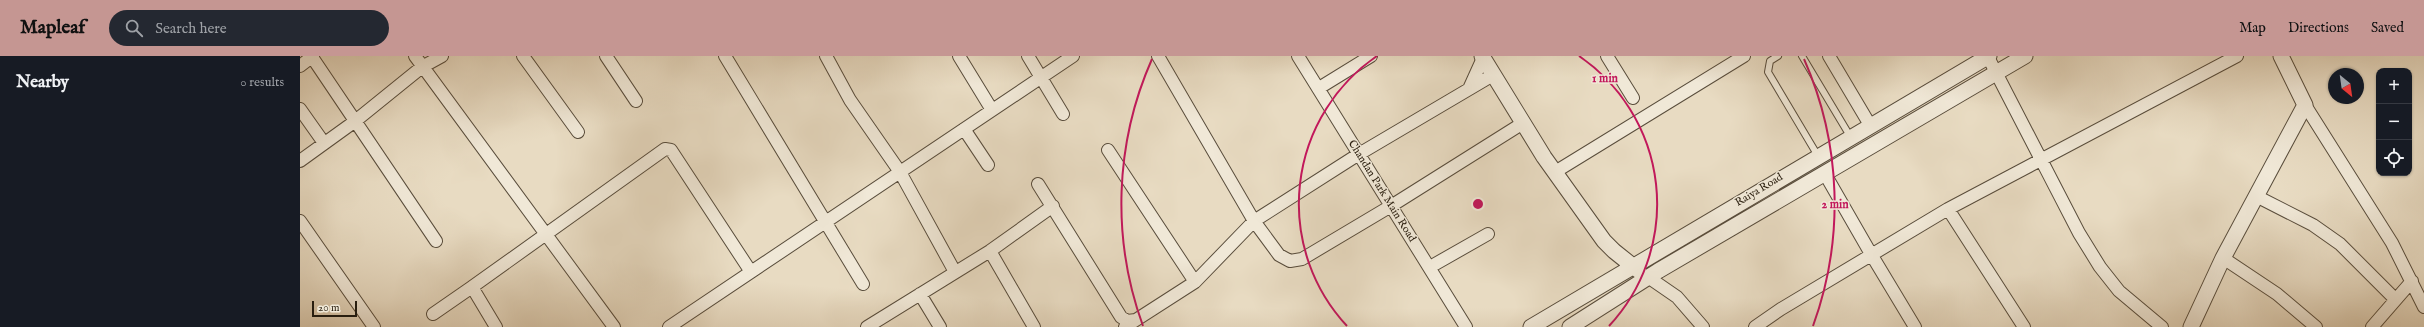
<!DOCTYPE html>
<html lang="en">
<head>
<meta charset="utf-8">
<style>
  :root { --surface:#171b24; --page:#242831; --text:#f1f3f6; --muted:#9ea1a6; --line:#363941; --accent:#c59692 }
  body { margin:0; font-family:"IM FELL English",serif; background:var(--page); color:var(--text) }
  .controls { position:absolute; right:12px; top:12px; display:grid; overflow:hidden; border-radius:8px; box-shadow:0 1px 3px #0004 }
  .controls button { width:36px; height:36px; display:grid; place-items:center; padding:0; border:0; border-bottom:1px solid var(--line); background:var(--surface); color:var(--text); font:20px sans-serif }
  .compass { position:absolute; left:2028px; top:12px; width:36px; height:36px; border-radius:50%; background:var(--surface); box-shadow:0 1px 3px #0004; rotate:151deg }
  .scale { position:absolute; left:12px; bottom:10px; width:45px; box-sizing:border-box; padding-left:4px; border:2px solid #291e0f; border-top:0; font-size:11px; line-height:14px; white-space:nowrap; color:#291e0f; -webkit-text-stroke:3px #f0e8d7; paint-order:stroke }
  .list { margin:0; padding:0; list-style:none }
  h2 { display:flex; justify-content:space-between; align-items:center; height:52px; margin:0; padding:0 16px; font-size:17px }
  h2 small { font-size:13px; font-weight:400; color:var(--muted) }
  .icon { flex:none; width:22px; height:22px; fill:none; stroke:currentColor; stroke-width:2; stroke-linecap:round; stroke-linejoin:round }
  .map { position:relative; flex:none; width:2124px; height:271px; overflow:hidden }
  header { display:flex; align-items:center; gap:24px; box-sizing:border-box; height:56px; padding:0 20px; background:var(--accent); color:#111 }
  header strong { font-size:19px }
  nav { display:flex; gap:22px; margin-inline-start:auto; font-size:14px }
  .search { width:280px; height:36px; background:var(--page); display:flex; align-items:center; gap:10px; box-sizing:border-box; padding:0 14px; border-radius:22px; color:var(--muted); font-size:15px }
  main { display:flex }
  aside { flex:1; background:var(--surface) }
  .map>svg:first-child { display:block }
</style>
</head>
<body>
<header>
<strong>Mapleaf</strong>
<div class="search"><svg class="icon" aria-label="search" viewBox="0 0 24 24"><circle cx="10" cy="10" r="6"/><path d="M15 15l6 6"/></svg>Search here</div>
<nav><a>Map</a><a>Directions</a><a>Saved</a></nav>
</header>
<main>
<aside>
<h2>Nearby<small>0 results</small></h2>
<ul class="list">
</ul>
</aside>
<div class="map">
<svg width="2124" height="271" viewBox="0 0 2124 271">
  <rect width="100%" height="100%" fill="#e8dbc2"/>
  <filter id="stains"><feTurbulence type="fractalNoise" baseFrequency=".005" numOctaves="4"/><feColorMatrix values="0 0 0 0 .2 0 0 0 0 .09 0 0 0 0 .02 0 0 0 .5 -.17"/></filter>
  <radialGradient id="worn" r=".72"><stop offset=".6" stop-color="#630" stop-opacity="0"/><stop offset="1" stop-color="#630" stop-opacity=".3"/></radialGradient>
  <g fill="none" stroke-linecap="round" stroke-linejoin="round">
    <defs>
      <path id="service" d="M1478,0L1470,5L1468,16L1518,100
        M1502,0L1550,80"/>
      <path id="minor" d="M115,0L314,271
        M223,0L278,76
        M306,0L336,45
        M425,0L563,228
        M526,0L550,44L600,116L655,216
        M659,0L692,54
        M728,0L763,58
        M858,0L954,165L1059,98L1193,19
        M998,0L1166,271
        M1307,0L1333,42
        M1529,0L1570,69
        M12,1L136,185
        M1688,1L1779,177L1800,211L1819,235L1862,271
        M0,10L13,0
        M1019,32L1071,0
        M1169,33L1183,2
        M2005,49L2092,187L2124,251
        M0,53L24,87
        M664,73L688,109
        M808,94L895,226
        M0,105L54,66L122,11L142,0
        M1255,116L1444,0
        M1525,118L1571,198L1615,271
        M738,128L821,261L827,265L836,264
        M1956,140L2013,169L2040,188L2095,243
        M1648,153L1724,271
        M0,165L74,271
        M690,195L734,271
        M1923,202L1977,238L2016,271
        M1130,211L1188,178
        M1348,221L1377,241L1403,271
        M620,238L640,271
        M133,258L172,231
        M196,271L172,231L365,93L371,94L451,216
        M369,271L773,0
        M567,271L690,195L753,150
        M825,271L895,226L954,165L979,199L990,205L1002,203L1091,150L1223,67
        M1455,271L1481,253L1648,153L1937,0
        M2072,271L2112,225"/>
      <path id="tertiary" d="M1182,0L1244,101L1304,185L1314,195L1339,215
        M1231,271L1689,0
        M1270,271L1358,215L1725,0
        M1891,271L1923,202L2005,49L1981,0"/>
    </defs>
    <!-- service casing -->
    <use href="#service" stroke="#594d3c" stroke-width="8"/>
    <!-- minor casing -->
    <use href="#minor" stroke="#594d3c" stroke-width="14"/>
    <!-- tertiary casing -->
    <use href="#tertiary" stroke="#594d3c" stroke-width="17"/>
    <!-- service -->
    <use href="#service" stroke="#f0e8d7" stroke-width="6"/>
    <!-- minor -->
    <use href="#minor" stroke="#f0e8d7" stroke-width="12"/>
    <!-- tertiary -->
    <use href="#tertiary" stroke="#f0e8d7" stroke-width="15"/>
  </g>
  <!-- distance rings -->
  <g fill="none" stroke="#c2185b" stroke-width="2">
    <path d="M1047 270A179 179 0 0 1 1077 0M1279 0A179 179 0 0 1 1309 270"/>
    <path d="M843 270A357 357 0 0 1 852 3M1504 3A357 357 0 0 1 1513 270"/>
  </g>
  <g text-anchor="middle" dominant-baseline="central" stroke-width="3" stroke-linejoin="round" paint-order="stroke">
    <!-- street labels -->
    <g font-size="11" fill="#291e0f" stroke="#f0e8d7">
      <text transform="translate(1459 134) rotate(-31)">Raiya Road</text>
      <text transform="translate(1082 135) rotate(58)">Chandan Park Main Road</text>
    </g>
  </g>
  <circle cx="1178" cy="148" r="6" fill="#c2185b" stroke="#f0e8d7" stroke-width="2"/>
  <g font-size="12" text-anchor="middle" font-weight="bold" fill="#c2185b" stroke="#f0e8d7" stroke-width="3" stroke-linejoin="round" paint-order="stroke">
    <text x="1305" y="26">1 min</text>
    <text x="1535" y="152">2 min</text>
  </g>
  <rect width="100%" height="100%" filter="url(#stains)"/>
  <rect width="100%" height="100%" fill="url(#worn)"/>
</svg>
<div class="controls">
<button>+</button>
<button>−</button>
<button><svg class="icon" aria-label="locate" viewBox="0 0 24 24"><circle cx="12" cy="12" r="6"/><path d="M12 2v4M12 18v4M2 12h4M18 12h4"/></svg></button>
</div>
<svg class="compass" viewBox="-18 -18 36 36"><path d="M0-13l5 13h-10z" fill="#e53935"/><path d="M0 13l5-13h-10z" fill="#9ea1a6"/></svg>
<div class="scale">20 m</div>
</div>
</main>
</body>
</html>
